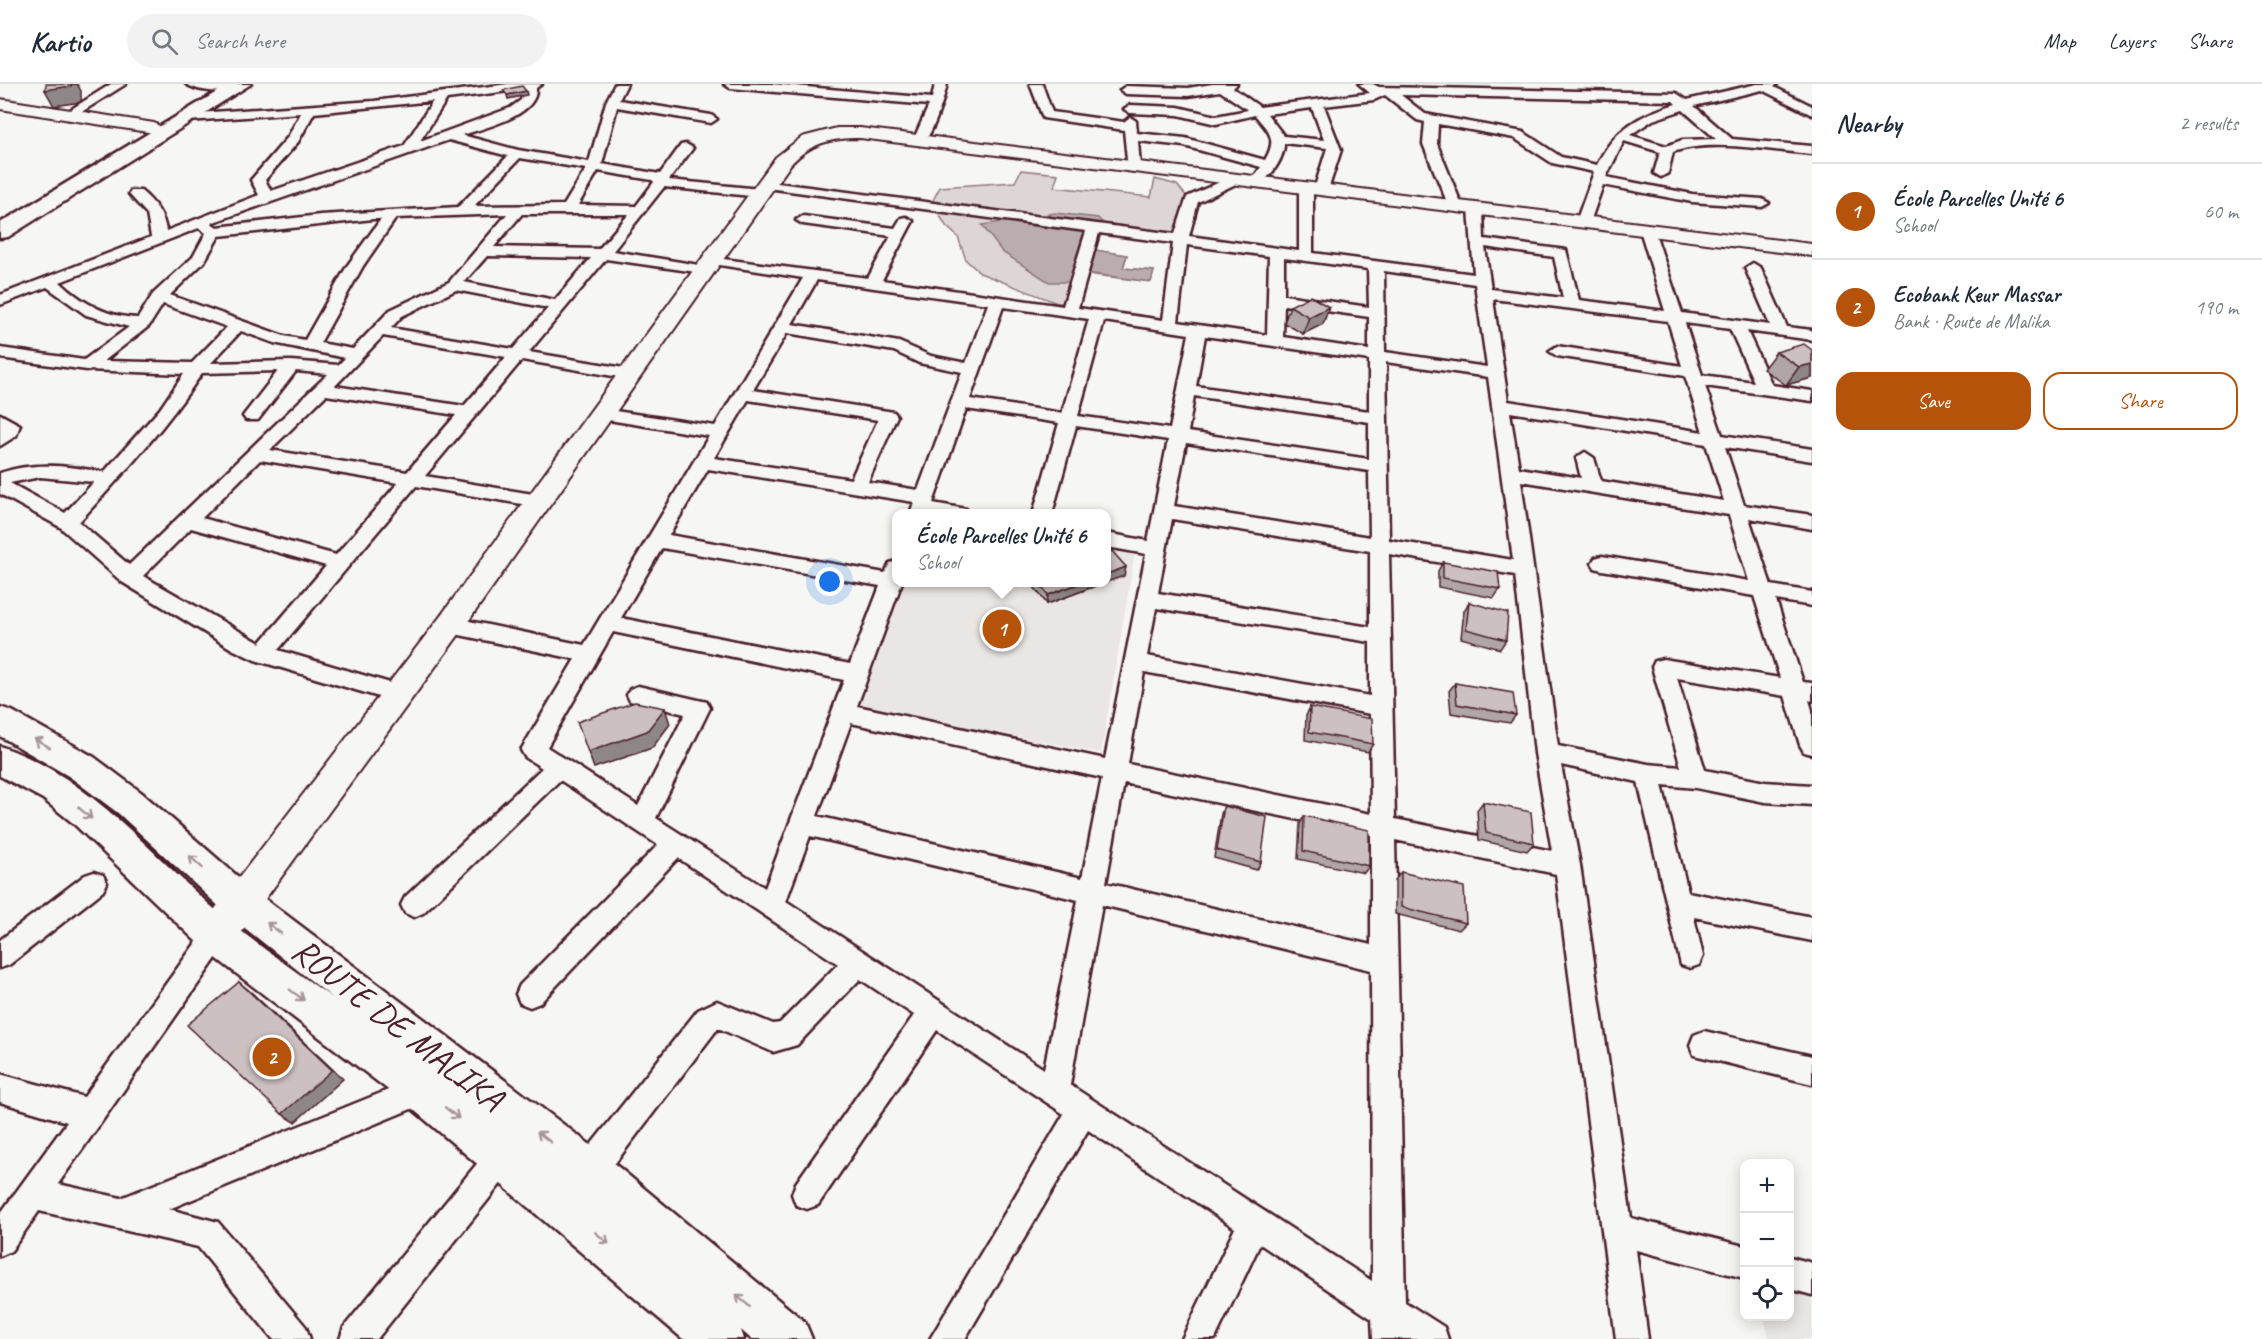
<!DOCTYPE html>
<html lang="en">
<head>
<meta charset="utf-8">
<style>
  :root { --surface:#fff; --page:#f2f2f3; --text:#1f2937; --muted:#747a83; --line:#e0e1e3; --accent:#b45309 }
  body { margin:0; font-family:Caveat,sans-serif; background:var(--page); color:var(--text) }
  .controls { position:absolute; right:18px; bottom:18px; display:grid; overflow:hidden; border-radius:12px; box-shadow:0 3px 15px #0003 }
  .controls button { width:54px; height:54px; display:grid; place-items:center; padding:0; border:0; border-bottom:2px solid var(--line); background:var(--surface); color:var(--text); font:30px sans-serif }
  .you { position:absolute; left:830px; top:498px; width:21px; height:21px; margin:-15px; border:4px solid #fff; border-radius:50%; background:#1a73e8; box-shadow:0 0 0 9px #1a73e833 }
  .badge { display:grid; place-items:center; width:39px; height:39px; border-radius:50%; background:var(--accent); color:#fff; font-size:20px; font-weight:700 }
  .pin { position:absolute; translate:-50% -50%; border:3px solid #fff; box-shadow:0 2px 6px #0006 }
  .popup { position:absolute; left:892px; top:425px; width:219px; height:78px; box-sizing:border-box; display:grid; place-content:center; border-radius:12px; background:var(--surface); filter:drop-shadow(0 2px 4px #0005); font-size:20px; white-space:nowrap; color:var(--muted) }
  .popup b { font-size:22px; color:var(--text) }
  .popup::after { content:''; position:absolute; left:50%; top:100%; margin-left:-12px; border:12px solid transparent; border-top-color:var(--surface) }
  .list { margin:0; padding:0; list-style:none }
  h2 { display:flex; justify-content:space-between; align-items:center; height:78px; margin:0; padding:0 24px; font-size:26px }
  h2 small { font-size:20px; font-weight:400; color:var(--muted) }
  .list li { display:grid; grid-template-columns:39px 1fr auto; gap:18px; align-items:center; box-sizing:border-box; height:96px; padding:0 24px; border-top:2px solid var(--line) }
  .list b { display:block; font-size:22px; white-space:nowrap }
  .list p { margin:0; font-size:20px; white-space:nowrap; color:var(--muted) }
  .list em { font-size:20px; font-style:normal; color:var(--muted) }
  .actions { display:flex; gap:12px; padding:18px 24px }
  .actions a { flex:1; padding:14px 0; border:2px solid var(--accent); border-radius:18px; text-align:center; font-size:21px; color:var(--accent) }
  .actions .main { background:var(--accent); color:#fff }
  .icon { flex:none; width:33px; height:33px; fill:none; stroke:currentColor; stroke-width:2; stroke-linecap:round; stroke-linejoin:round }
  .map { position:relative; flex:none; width:1812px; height:1255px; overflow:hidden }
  header { display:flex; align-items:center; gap:36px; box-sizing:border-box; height:84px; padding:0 30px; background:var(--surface); border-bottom:2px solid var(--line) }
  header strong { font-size:28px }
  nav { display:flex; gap:33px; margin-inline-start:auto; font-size:21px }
  .search { width:420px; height:54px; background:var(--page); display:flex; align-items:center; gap:15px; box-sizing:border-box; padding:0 21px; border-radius:33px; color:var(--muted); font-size:22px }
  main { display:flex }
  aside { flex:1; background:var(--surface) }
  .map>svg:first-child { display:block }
</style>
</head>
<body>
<header>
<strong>Kartio</strong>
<div class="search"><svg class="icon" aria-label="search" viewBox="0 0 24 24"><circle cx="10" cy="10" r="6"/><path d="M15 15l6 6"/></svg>Search here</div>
<nav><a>Map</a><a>Layers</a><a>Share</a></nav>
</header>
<main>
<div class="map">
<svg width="1812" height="1255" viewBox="0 0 1812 1255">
  <rect width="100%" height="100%" fill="#f6f6f2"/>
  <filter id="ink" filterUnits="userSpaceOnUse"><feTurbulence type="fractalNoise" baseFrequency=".0167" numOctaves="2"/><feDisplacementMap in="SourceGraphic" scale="12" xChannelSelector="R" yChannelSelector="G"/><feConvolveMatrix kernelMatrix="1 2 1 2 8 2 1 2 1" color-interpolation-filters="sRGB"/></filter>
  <g filter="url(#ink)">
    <!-- built -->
    <path fill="#e9e6e3" d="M1107,464L1135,468L1101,669L854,621L899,499L1107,498Z
      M1790,1204L1812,1210V1255H1769L1764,1233L1790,1232Z"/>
    <!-- green -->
    <path fill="#ddd6d5" stroke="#947a80" stroke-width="1.5" d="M1021,86L1058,90L1054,103L1151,113L1155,95L1177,101L1187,113L1173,157L1095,146L1088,165L1127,171L1123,184L1154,187L1151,198L1086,190L1075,219H1057L980,189L966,176L958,153L946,142L932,118L940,103L1015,98Z"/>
    <!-- water -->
    <path fill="#bbadae" stroke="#8e747a" stroke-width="1.5" d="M1055,129L1098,134L1102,138L1095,146L1088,165L1127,171L1123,184L1154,187L1151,198L1087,189L1083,198H1049L1002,168L982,141Z"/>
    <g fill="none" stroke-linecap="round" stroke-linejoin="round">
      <defs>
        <path id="street" d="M111,0H126L72,34L68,35L62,31Z
          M186,0H221L230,4C222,11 194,6 186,0Z
          M508,0H542L536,4C538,32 484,44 462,51L518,66L589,78L606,18L615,0H627L619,16L711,31L717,35L711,39L617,23L602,80L660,90L681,61L686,60L693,64L669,96L760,105L767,109L760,113L664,103L613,167L705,182L713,187L710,190L606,175L529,268L630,285L636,286L638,290L636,294L630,295L522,276L425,392L539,411L546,413L548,417L546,421L539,423L416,402L278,566L407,604L410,610L407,616L399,619L255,576L232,565L122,498L60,443L0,410V389C34,377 69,382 104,388L160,325L184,290L87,286L0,274V264L84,276L129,243L86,231L47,203L0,221V211L151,153L147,130L129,110L131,107H141C154,118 164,130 166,147L259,111L251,96L288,53L301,29L188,37L184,36V30L374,17ZM524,5L521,16L510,24L420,57L447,15ZM433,17L404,62L271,107L265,96L298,58L314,29ZM449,56L508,72L458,123L320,131L217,143L211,139ZM520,74L586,85L564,121L474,122ZM598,87L652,96L654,98L636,122L578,121ZM507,130L449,198L390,226L353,265L320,259L363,182L396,134ZM522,130H629L599,165L494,163ZM373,135H381L347,182L305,256L284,252L170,211L204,178L219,152ZM199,144L206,149L193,173L153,210L138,234C107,233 82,219 60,198ZM487,172L591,174L555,216L464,198ZM456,206L548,224L513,265L391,244L402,232ZM163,220L227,243L192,279L104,277L149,242ZM241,247L274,259L345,274L338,281L291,277L211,279ZM383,252L506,273L464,322L335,302ZM278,287L243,332L246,336H258L296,287L328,290L129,481L79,438C123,390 165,344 202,289ZM326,311L456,331L407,388L270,366ZM260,376L398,399L336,471L202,434ZM40,393L94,398L65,429L10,399ZM191,444L326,482L260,559L143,492Z
          M724,0H772L932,14L935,0H947C944,13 932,57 919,61L913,57L929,21L730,4Z
          M1030,0H1042L1052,28L1124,38L1130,33L1136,37L1137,49L1185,54L1265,76C1278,54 1269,48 1255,31L1216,40L1178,31L1130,29L1124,25L1130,21L1178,23L1216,32L1248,26L1220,7L1188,12L1126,10L1120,6L1126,2L1188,4L1212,0H1237L1233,4L1260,23L1370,9L1359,0H1373L1379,3L1676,9L1687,16L1757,0H1777L1774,3L1812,22V31L1762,6L1694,22L1732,55L1812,62V70C1773,67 1709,54 1673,68L1668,89L1661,93L1654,89L1660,68L1624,57L1606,93L1692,110L1762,115L1769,119L1762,123L1692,118L1603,101L1590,138L1583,142L1576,138L1594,88L1552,79L1514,54L1438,40L1437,60L1462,122L1460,125H1450L1423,60L1425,38L1417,36L1385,11L1374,16L1324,22L1341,66L1328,106L1321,110L1314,106L1327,64L1284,59C1285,71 1272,94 1261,97L1254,93L1261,83L1184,62L1138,57L1140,83L1133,87L1128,86L1124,46L1043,34ZM1401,11L1673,17L1676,20C1639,31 1614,45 1597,81L1561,73L1523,48L1425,30ZM1312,24L1324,56L1284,52L1267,30ZM1683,26L1716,55L1682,56L1666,62L1630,51L1653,36Z
          M1235,91L1242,95L1240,98L1198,118L1189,152L1299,167V104L1306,100L1313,104V169L1474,190L1469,125L1476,121L1483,125L1484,155L1566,166L1579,216L1665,227L1640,146L1647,142L1654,146L1682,229L1770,241L1745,184L1753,179L1761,184L1787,243L1812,246V256L1747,247L1772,301L1812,307V317L1705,302L1722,351L1812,365V377L1725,363L1744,421L1812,431V445L1749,434L1771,501L1812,508V522L1776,516L1803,598L1812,599V617L1809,616L1812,626V670L1804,668L1800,661L1785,612L1677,594L1705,686L1765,698L1812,701V721L1765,718L1696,704L1662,701L1688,808L1812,833V857L1694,833L1703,872L1699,881L1690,884L1681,881L1638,698L1561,681L1580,781L1631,1134L1744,1162V1194L1636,1166L1648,1255H1616L1556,790L1395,756L1405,1218L1444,1243L1448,1255H1373L1372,1235L1260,1160L1215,1255H1182L1235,1144L1088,1046L965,1255H930L1064,1030L937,946L818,1121L807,1125L796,1121L792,1110L796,1099L914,931L860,895L797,961L773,968L718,944L600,1099L589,1103L578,1099L574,1088L578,1077L698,926L717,917L773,940L780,939L838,880L678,774L540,919L530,923L520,919L516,910L520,901L658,761L560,696L423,829L414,833L405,829L401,821L405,813L542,684L525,673L521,666L575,575L450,549L443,546L439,541L443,536L450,533L584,561L709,352L602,335L593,330L602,325L715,342L803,194L713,180L708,179L706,176L708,173L868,194L891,152L803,140L796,136L803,132L895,144L901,134L906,133L913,137L882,196L1063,222L1086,147L767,104L762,103V97L1175,150L1187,113ZM1099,149L1173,159L1163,236L1078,224ZM1187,161L1269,172L1267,251L1178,238ZM1485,163L1554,173L1563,214L1491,205ZM1284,174L1368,185L1369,223L1284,211ZM1384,187L1475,200L1487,283L1385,268ZM817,196L988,220L966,279L931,272L899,258L792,240ZM1493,215L1668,237L1682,282L1557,262L1549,267L1557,272L1685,292L1703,348L1508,317ZM1284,221L1369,233V266L1283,253ZM1003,223L1089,235L1062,329L970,315ZM1104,237L1189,250L1170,345L1078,332ZM1685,239L1730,245L1754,298L1702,291ZM787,249L894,267L919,279L962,288L918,406L868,398L897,332L894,328L753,306ZM1205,252L1369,276V327L1196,302ZM1386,278L1488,293L1513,476L1389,456ZM1194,312L1369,338V375L1188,348ZM748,316L878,336L851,395L714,374ZM966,325L1059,339L1033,430H1052L1076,342L1168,356L1148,457L1107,449V463L1146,470L1105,675L857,622L902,498H897V477L890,479L885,489L669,451L708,385L914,418L910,430H968L966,425L933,419ZM1510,328L1706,360L1724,417L1601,397L1594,374L1585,368L1576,374L1581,394L1519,384ZM1186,359L1369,387L1370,453L1174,422ZM1521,397L1729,431L1749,497L1602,472L1595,474L1592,479L1595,484L1602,486L1754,512L1780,594L1663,575L1655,577L1652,583L1681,683L1648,680L1558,662ZM1172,435L1370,467V543L1158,509ZM662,464L880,502L850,580L621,534ZM1389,470L1515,491L1535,669L1552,767L1395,735ZM1156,524L1370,558V612L1147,572ZM613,548L844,596L765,804L656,734L710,624L707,618L638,602L630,605L627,611L630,617L685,630L638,722L547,663ZM1144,588L1370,630L1371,730L1128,680ZM851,639L1102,694L1082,794L817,732ZM1124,699L1371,751V861L1106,799ZM810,752L1078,816L1044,985L786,817ZM1102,821L1371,886L1372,1197L1070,1001Z
          M0,330L20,341L16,352L0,362Z
          M94,788L103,791L107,799L103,807L9,881L0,884V856L85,791Z
          M217,839L226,842L230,851L226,860L58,1100L121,1114L423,992L433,996L437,1006L433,1016L169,1125L218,1138L306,1243L310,1255H273L198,1163L39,1127L11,1167L0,1172V1130L67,1038L0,1018V990L84,1013L208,842Z
          M1704,947L1812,972V1000L1694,971L1690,961L1694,951Z
          M504,1056L515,1060L519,1071L515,1082L377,1255H340L344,1243L493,1060Z
          M1790,1173L1812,1179V1211L1790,1205Z"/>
        <path id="secondary" d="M0,15L154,39L163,44L154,49L0,25Z
          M837,44H860L1812,160V172L860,54C831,54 810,59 790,81L460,549L230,863L217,868L204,863L199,851L204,839L440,533L776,73L802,53Z"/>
        <path id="primary" d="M230,0H251L8,153L0,154V139Z
          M0,623L12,627L94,673L142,709L252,805L605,1072L805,1238L812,1255H751L741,1246L744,1255H683L408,1021L203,864L73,739L43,715L0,692V662C95,694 156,778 231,839C264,866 300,890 334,915L226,829L118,729L70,693L0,652Z"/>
      </defs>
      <!-- street casing -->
      <use href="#street" stroke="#4a1f2b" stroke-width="5"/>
      <!-- secondary casing -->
      <use href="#secondary" stroke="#4a1f2b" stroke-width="4"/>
      <!-- primary casing -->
      <use href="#primary" stroke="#4a1f2b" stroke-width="5"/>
      <!-- street -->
      <use href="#street" fill="#f6f6f2" fill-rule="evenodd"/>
      <!-- secondary -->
      <use href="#secondary" fill="#f6f6f2" fill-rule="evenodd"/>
      <!-- primary -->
      <use href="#primary" fill="#f6f6f2" fill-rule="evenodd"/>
    </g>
    <!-- wall -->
    <path fill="#afa6a5" stroke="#4a1f2b" stroke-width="1.5" d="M1290,222L1329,223L1323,240L1303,250L1284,239Z
      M1812,266V294L1786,301L1763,285L1776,268Z
      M1443,478L1500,505L1494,514L1438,503V487Z
      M1035,498H1106L1047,520L1034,503Z
      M1469,518L1506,556L1500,565L1461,554L1464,527Z
      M1455,599L1516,631L1510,639L1451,629L1449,607Z
      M1310,623L1373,660L1368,668L1305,656L1306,632Z
      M1483,718L1534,759L1527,767L1479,756L1477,726Z
      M1224,722L1261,778L1257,786L1214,774L1221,730Z
      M1304,732L1369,782L1364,789L1298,775L1300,740Z
      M1401,788L1466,839L1459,846L1395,830V796Z"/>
    <!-- shaded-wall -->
    <path fill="#8f8786" stroke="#4a1f2b" stroke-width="1.5" d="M72,0H77L81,7V18L54,22L45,6Z
      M526,7L527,11L508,15L507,11Z
      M1329,223L1323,240L1303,250L1309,233Z
      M1812,280V294L1786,301L1799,283Z
      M1126,483L1124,492L1107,498V490Z
      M1083,498H1106L1047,520L1048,511Z
      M665,624L670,640L652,664L594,684L588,668Z
      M239,898L251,908L343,995L295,1038L282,1030Z"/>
    <!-- building -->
    <path fill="#ccc1c0" stroke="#4a1f2b" stroke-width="1.5" d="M46,0H72L71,2L45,6Z
      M522,2L526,7L507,11L503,6Z
      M1310,212L1329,223L1309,233L1290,222Z
      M1804,260L1812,266V280L1799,283L1776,268Z
      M1112,467L1126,483L1107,490V469Z
      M1443,478L1498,488L1500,505L1443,494Z
      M1039,498H1083L1048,511Z
      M1469,518L1508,529L1506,556L1466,545Z
      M1455,599L1513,609L1516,631L1457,620Z
      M635,618L665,624L647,647L588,668L577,638Z
      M1310,623L1372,635L1373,660L1309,648Z
      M1483,718L1531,728L1534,759L1486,749Z
      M1224,722L1267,733L1261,778L1217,766Z
      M1304,732L1369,746V782L1303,767Z
      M1401,788L1464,803L1466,839L1401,823Z
      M239,898L332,986L282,1030L187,941Z"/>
    <!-- one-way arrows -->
    <defs><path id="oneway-shaft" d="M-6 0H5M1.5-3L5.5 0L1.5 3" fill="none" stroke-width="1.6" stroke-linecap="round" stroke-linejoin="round" transform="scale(1.5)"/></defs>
    <g stroke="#a99598">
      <use href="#oneway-shaft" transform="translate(42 659) rotate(-150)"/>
      <use href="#oneway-shaft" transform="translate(85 729) rotate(40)"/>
      <use href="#oneway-shaft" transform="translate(196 778) rotate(-138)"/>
      <use href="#oneway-shaft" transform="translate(274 844) rotate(-142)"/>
      <use href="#oneway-shaft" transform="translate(297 911) rotate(37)"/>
      <use href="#oneway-shaft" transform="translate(452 1029) rotate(39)"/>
      <use href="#oneway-shaft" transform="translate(544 1053) rotate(-142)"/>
      <use href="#oneway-shaft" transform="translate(602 1154) rotate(40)"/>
      <use href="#oneway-shaft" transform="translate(743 1217) rotate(-140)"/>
    </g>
  </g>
  <g text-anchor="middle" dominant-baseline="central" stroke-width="4.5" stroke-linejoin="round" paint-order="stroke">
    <!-- near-street labels -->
    <g font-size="36" fill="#4a1f2b" stroke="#f6f6f2">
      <text transform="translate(398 940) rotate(38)">ROUTE DE MALIKA</text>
    </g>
  </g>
</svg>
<div class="controls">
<button>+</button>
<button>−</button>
<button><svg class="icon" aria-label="locate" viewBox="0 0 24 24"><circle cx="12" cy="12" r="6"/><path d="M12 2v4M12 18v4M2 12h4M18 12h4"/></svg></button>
</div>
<div class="you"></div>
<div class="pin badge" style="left:1002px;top:545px">1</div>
<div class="popup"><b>École Parcelles Unité 6</b>School</div>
<div class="pin badge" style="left:272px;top:973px">2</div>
</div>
<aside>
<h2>Nearby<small>2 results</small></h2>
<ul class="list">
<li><span class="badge">1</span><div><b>École Parcelles Unité 6</b><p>School</p></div><em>60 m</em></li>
<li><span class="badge">2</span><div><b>Ecobank Keur Massar</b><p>Bank · Route de Malika</p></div><em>190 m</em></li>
</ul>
<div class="actions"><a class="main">Save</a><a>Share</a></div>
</aside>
</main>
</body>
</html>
